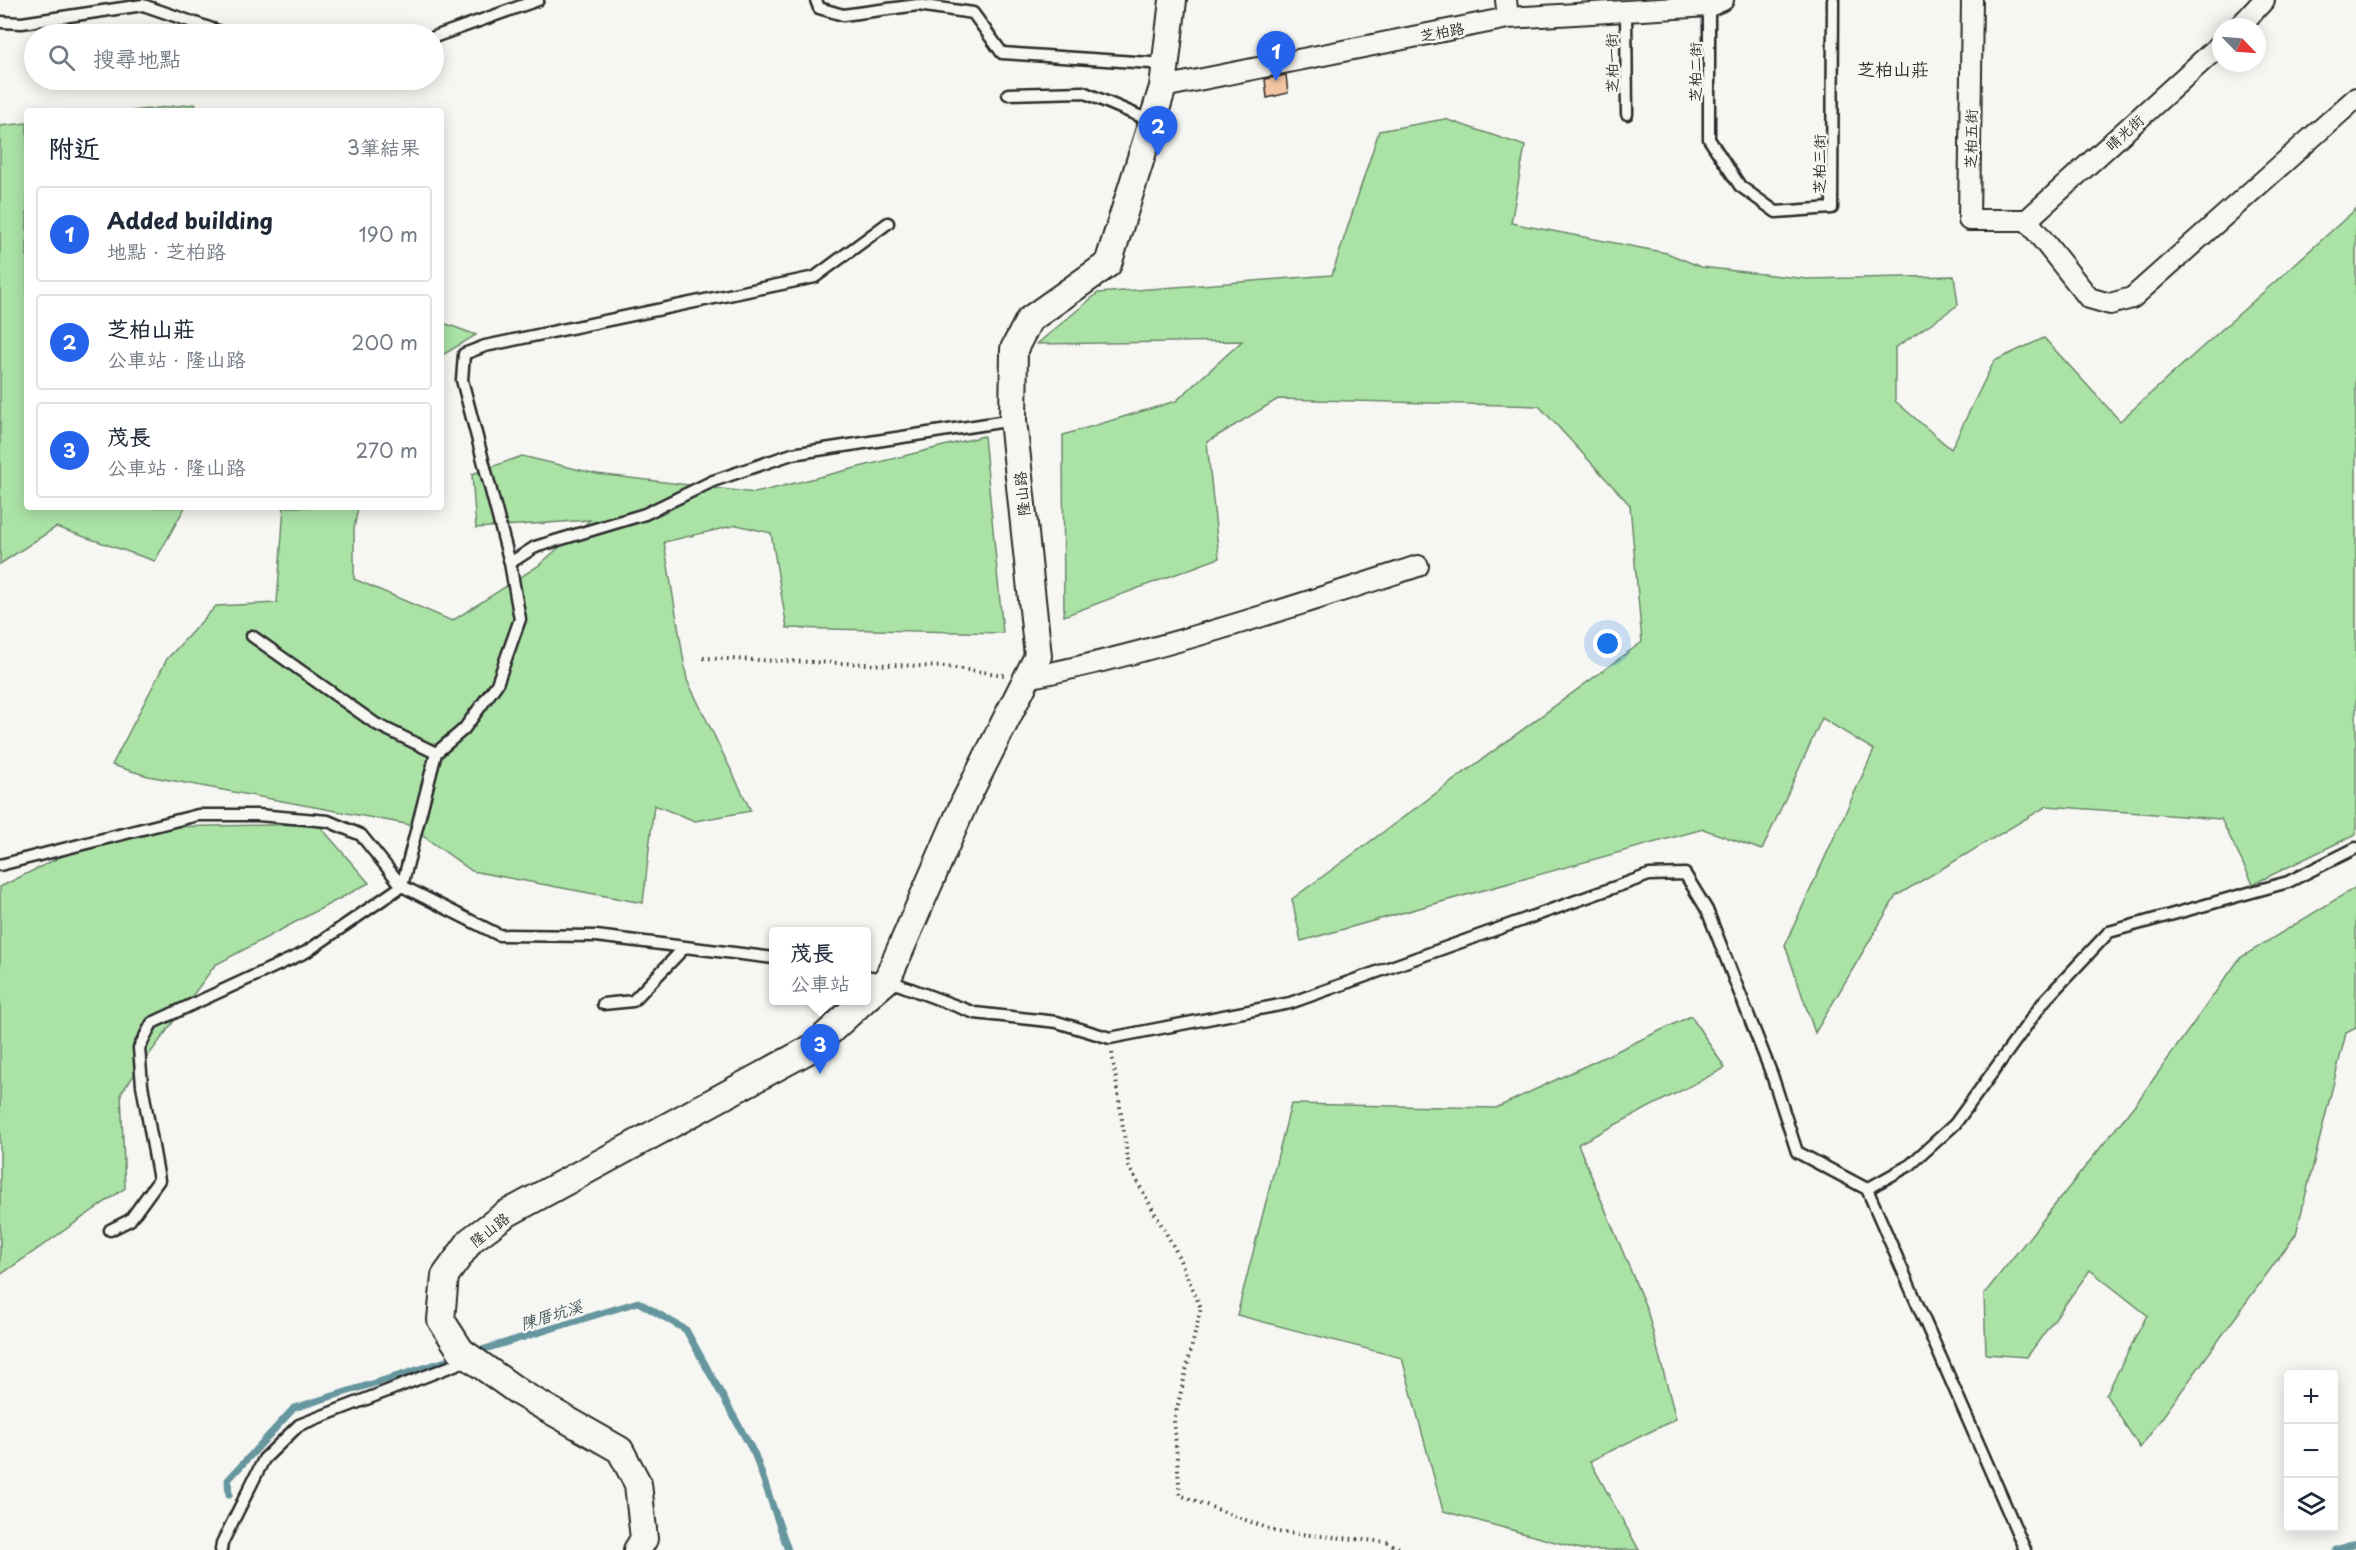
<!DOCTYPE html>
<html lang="zh-TW">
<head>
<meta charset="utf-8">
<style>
  :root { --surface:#fff; --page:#f6f6f7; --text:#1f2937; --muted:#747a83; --line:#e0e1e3; --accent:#2563eb }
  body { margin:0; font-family:"Playpen Sans","LXGW WenKai TC",sans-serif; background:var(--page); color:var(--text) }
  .controls { position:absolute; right:18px; bottom:18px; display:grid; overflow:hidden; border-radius:6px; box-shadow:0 3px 15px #0003 }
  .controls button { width:54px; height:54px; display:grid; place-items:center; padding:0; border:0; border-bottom:2px solid var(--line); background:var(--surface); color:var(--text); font:30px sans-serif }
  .compass { position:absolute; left:2212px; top:18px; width:54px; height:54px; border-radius:50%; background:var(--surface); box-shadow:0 3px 15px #0003; rotate:115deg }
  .you { position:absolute; left:1608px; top:644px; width:21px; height:21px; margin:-15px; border:4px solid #fff; border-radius:50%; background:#1a73e8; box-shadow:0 0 0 9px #1a73e833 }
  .badge { display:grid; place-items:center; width:39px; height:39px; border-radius:50%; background:var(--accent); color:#fff; font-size:20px; font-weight:700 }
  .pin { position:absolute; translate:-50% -50px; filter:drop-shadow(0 2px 3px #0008) }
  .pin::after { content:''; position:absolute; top:32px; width:21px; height:18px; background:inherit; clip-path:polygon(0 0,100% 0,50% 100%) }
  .popup { position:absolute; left:769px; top:927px; width:102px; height:78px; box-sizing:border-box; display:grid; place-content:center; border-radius:6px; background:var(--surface); filter:drop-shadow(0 2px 4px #0005); font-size:20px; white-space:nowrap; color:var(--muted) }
  .popup b { font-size:22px; color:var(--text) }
  .popup::after { content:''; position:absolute; left:50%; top:100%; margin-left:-12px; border:12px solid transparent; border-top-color:var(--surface) }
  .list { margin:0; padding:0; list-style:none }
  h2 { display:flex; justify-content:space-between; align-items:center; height:78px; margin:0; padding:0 24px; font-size:26px }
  h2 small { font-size:20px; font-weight:400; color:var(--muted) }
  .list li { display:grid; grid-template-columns:39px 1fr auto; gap:18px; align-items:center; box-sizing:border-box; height:96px; margin:0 12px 12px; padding:0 12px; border:2px solid var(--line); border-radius:6px }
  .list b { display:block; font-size:22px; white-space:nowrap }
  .list p { margin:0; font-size:20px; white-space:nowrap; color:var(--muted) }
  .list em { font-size:20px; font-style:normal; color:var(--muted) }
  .icon { flex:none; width:33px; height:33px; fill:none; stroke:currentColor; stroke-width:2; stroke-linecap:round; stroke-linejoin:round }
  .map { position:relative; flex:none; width:2356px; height:1550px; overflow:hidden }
  .search { position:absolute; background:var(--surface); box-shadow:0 3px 15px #0003; left:24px; top:24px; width:420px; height:66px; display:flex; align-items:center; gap:15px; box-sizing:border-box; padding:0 21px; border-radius:33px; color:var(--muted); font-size:22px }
  .panel { position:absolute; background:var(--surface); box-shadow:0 3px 15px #0003; left:24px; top:108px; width:420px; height:402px; border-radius:6px }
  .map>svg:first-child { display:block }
</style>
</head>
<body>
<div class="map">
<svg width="2356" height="1550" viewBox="0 0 2356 1550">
  <rect width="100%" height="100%" fill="#f6f6f2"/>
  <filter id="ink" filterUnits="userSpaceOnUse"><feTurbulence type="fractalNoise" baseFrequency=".0167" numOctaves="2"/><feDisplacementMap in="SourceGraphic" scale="12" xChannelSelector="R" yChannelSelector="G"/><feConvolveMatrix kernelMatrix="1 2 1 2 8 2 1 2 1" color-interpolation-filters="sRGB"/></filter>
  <g filter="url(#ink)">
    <!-- green -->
    <path fill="#abe3a7" stroke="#6b8769" stroke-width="1.5" d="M195,104L199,111H131Z
      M1445,119L1525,146L1511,223L1667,253L1701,267L1807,279L1954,276L1958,305L1895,348V401L1951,449L1994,361L2044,338L2120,421L2356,209V834L2253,884L2221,819L2047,806L1896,896L1815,1033L1785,945L1874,750L1822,718L1762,850L1703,829L1301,941L1292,899L1642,642L1630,505L1539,406L1278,399L1207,442L1219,558L1064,616L1063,435L1176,401L1242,341L1037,344L1098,293L1332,275L1379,131Z
      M27,123V507H185L155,561L56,527L0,564V126Z
      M441,322L476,335L441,356Z
      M984,436L1003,633L787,628L771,533L737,525L664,542L687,680L751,811L695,821L654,805L643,903L472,871L406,824L148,776L112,765L167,659L216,606L277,603L284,507H358L354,529V579L452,621L538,566L590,520L476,528L472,474L522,456L597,474L755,493Z
      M318,824L369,883L215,965L121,1093L125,1188L0,1275V887L118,828Z
      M2356,887V1028L2346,1033L2296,1234L2140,1448L2106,1395L2147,1315L2090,1270L2027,1357L1986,1354L1984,1294L2140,1098L2240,958Z
      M1691,1016L1725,1068L1578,1144L1647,1310L1676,1419L1590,1461L1639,1550H1584L1443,1511L1402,1358L1237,1315L1291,1104L1496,1108Z"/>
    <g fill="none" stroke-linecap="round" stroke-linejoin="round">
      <!-- stream -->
      <path stroke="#66969e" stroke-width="7" d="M475,1352L638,1302L686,1330L755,1455L788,1550
        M229,1495L228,1480L294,1408L459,1357
        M2336,1550L2356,1543"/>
    </g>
    <!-- building -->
    <path fill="#f4c6a3" stroke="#2b2b2b" stroke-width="1.5" d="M1286,75L1288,93L1267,98L1265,79Z"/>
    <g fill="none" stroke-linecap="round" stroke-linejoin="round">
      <defs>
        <path id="service" d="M816,0L819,8L843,15L918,5L973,13L1002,53L1165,64
          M1709,6V139L1740,186L1776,212L1832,208L1833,0
          M1626,11L1627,114
          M0,22L22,23L143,5L227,34
          M434,37L538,0
          M1008,94L1083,92L1151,121
          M510,563L462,380L464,354L485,346L815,277L888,223
          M252,636L376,724L436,753
          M0,865L198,815H258L328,821L361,835L402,886L499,935L596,936L774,958
          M866,976L887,980L975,1013L1057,1022L1110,1038L1290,1003L1649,875L1685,874L1707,910L1772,1075L1797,1152L1867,1189L1910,1165L1955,1124L2045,1000L2109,932L2288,882L2356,848
          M603,1004L633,1001L685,947
          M1867,1189L2025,1550
          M110,1230L130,1220L159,1180L142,1085L139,1048L152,1023L306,952L402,886L436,753L464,729L497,684L520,619L510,563L535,547L645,514L713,481L792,454L1013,420
          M221,1550L222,1543L264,1459L299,1425L470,1359"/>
        <path id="minor" d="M1506,0L1508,18
          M1972,0L1969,220H2027
          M2239,27L2264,0
          M1163,87L1508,18L1709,6L1723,0
          M2027,220L2089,298L2110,304L2132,298L2356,98
          M2027,220L2221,44
          M1027,678C1160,651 1289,608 1418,566"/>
        <path id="tertiary" d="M866,998L887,980L965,801L1038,656L1013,420L1014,349L1029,320L1108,264L1163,87L1173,0
          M637,1550L644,1539L638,1484L620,1450L520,1393L461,1351L441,1320L445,1276L471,1240L506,1214L812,1048L864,1000"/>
      </defs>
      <!-- service casing -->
      <use href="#service" stroke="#2b2b2b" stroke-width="15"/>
      <!-- minor casing -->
      <use href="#minor" stroke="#2b2b2b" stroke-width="24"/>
      <!-- tertiary casing -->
      <use href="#tertiary" stroke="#2b2b2b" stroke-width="30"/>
      <!-- path -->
      <path stroke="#2b2b2b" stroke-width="4" stroke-dasharray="1.5 4.5" stroke-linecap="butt" d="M703,658L947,667L1004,675
        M1112,1053L1129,1167L1175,1249L1201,1308L1174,1421L1180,1495L1277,1532L1387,1542L1403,1550"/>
      <!-- service -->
      <use href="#service" stroke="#f6f6f2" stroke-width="10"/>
      <!-- minor -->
      <use href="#minor" stroke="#f6f6f2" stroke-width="20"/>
      <!-- tertiary -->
      <use href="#tertiary" stroke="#f6f6f2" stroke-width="26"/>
    </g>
  </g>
  <g text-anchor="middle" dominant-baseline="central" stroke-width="5" stroke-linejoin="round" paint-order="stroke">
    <!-- street labels -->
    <g font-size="15" fill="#2b2b2b" stroke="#f6f6f2">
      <text transform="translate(1442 31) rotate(-11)">芝柏路</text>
      <text transform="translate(1611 63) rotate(-91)">芝柏一街</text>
      <text transform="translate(1694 72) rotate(-90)">芝柏二街</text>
      <text transform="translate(2124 132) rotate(-42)">晴光街</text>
      <text transform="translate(1970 139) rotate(-89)">芝柏五街</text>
      <text transform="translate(1818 164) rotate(-90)">芝柏三街</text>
      <text transform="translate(1021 494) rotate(-96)">隆山路</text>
      <text transform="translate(489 1229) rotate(-38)">隆山路</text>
    </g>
    <!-- water labels -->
    <g font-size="16" font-style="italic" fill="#44585b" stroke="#f6f6f2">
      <text transform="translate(551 1314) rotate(-17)">陳厝坑溪</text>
    </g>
    <!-- quarter labels -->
    <g font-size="18" fill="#2b2b2b" stroke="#f6f6f2">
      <text x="1893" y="68">芝柏山莊</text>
    </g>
  </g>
</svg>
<div class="controls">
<button>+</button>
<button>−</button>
<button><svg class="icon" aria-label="layers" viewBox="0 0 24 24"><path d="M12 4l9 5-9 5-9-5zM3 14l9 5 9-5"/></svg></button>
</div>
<svg class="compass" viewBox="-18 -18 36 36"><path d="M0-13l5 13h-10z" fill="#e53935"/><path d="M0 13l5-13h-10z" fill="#747a83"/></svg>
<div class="you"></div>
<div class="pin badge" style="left:1276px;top:81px">1</div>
<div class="pin badge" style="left:1158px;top:156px">2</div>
<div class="pin badge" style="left:820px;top:1074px">3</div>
<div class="popup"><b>茂長</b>公車站</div>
<div class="search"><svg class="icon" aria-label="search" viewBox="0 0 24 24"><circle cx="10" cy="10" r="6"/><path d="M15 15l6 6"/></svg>搜尋地點</div>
<section class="panel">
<h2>附近<small>3筆結果</small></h2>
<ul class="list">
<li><span class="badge">1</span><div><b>Added building</b><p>地點 · 芝柏路</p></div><em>190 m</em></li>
<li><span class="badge">2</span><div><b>芝柏山莊</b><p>公車站 · 隆山路</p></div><em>200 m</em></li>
<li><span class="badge">3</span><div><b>茂長</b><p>公車站 · 隆山路</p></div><em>270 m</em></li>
</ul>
</section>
</div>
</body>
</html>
